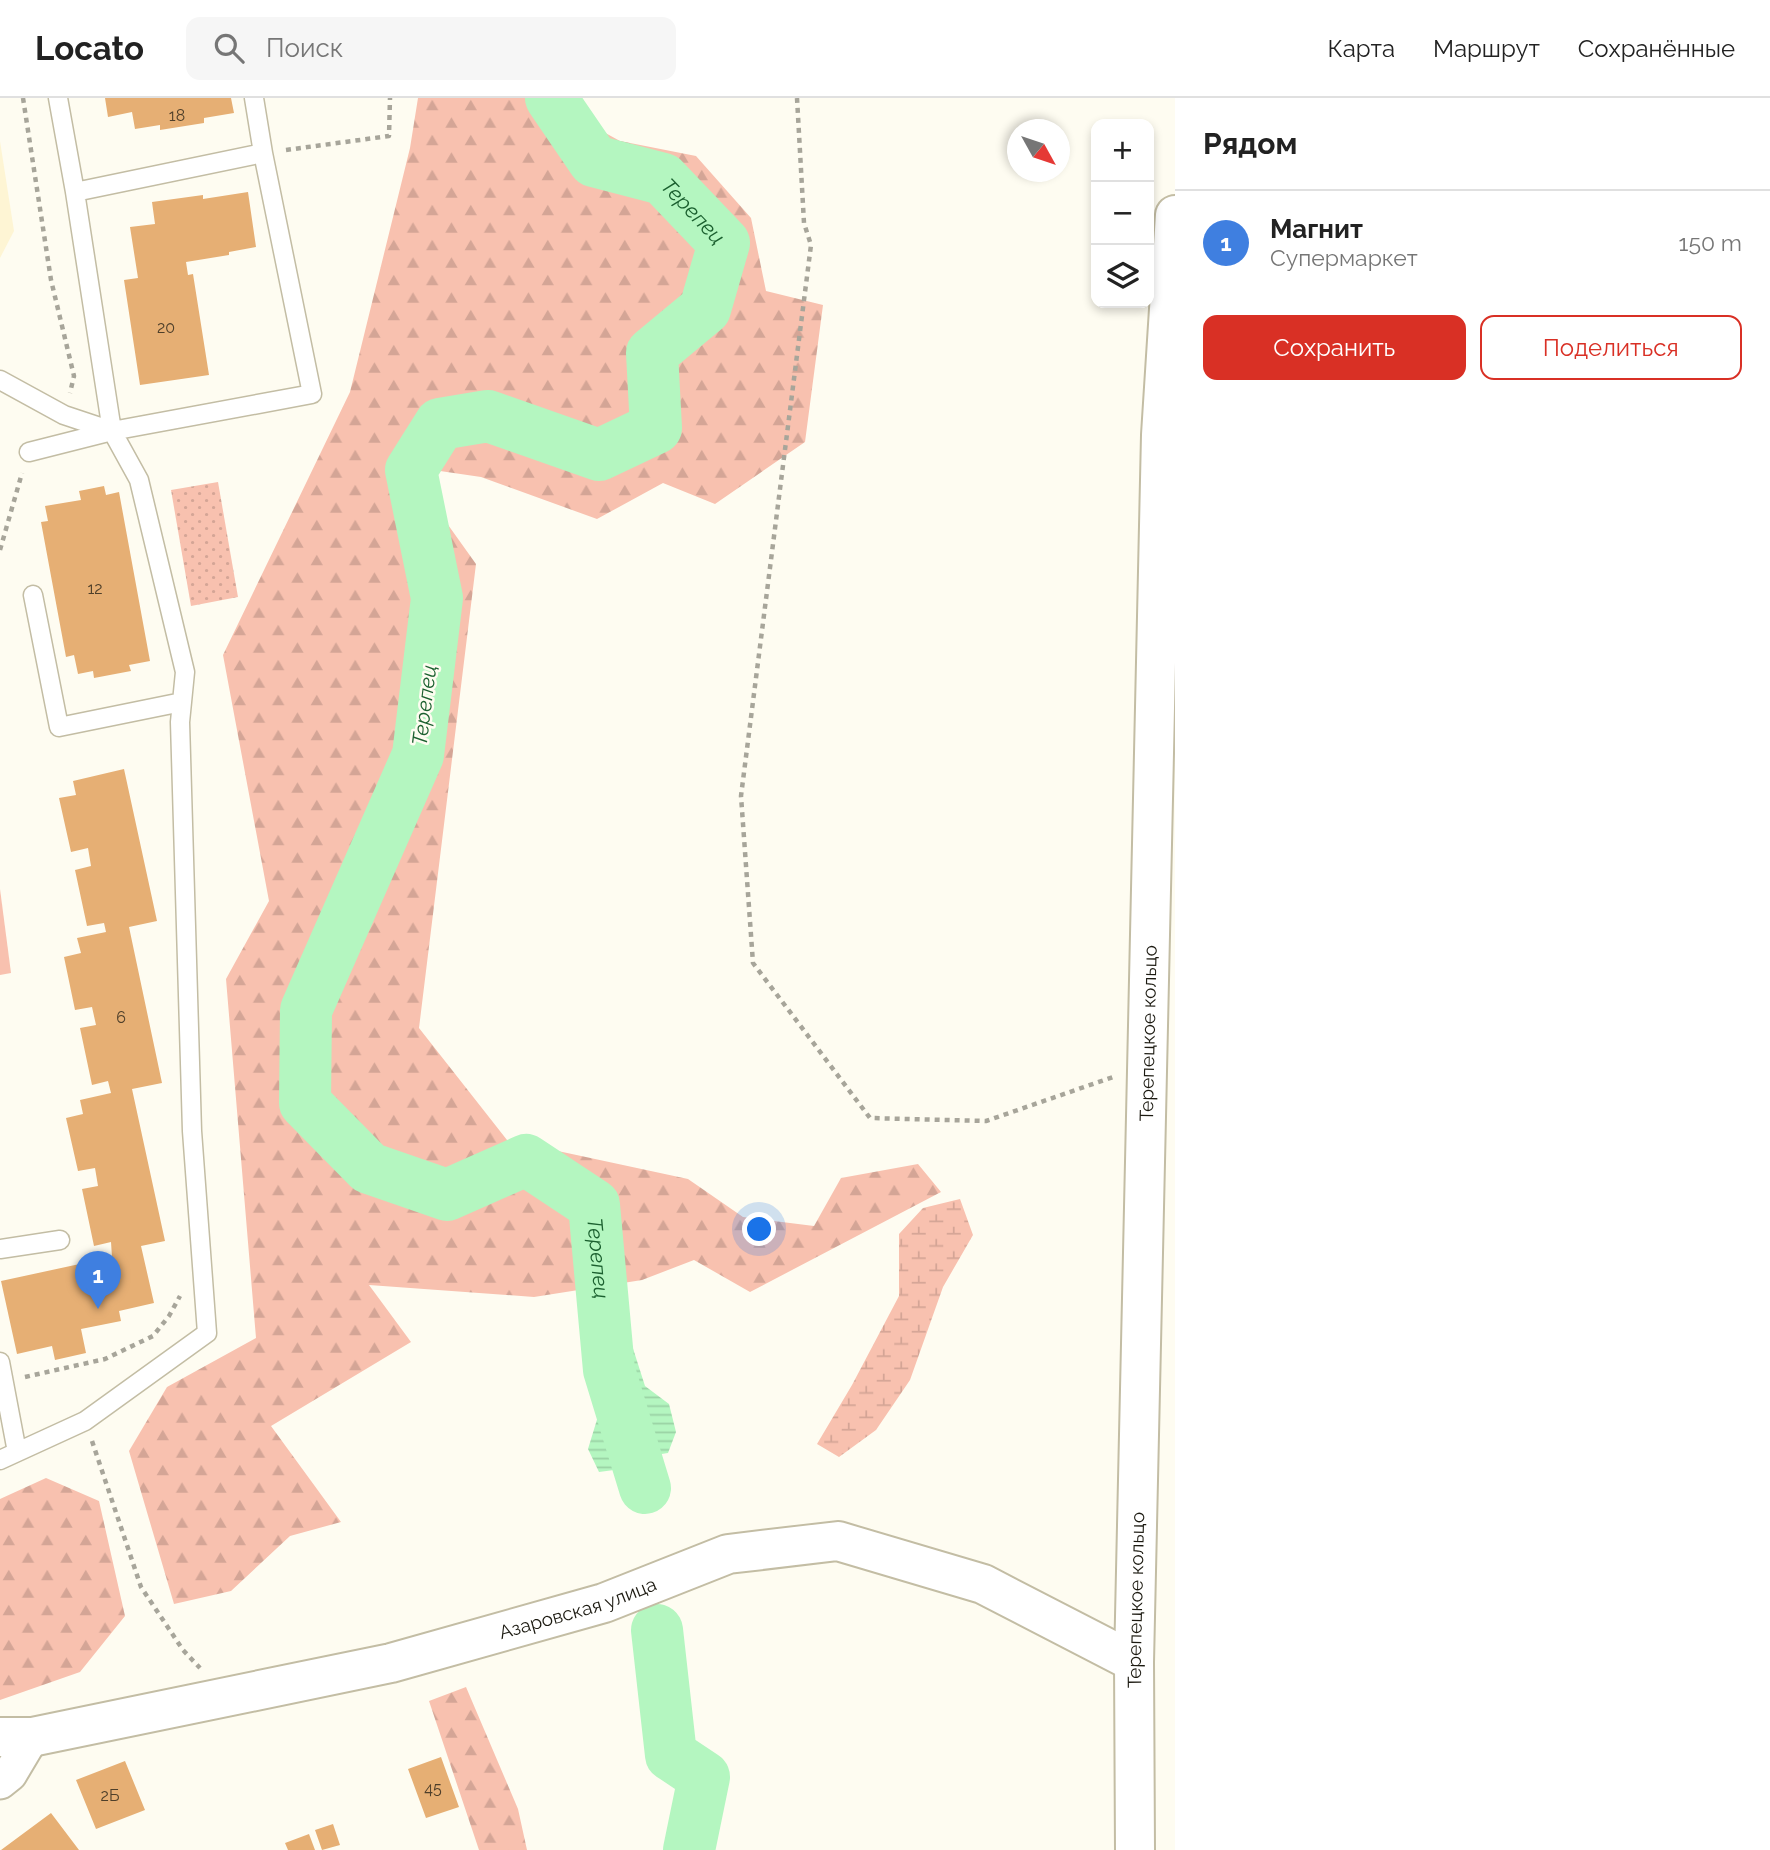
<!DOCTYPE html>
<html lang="ru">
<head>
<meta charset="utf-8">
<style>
  :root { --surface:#fff; --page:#f6f6f6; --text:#222; --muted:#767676; --line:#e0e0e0; --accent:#d93025 }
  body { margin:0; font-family:Raleway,sans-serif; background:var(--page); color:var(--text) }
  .controls { position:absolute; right:21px; top:21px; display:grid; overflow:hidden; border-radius:14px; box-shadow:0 4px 10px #0003 }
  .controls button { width:63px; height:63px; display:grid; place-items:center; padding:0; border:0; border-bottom:2px solid var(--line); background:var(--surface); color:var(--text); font:35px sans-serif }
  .compass { position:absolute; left:1007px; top:21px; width:63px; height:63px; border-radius:50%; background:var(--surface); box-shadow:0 4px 10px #0003; rotate:130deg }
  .you { position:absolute; left:760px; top:1132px; width:24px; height:24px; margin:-18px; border:5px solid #fff; border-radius:50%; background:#1a73e8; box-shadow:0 0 0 10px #1a73e833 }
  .badge { display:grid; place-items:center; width:46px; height:46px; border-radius:50%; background:var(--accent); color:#fff; font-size:23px; font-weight:700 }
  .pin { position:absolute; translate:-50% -58px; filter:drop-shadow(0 2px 4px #0008) }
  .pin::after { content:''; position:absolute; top:37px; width:24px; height:21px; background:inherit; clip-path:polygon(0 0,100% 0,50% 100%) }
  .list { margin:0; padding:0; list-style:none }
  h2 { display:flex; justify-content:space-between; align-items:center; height:91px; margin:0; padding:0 28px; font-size:30px }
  h2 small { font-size:23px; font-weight:400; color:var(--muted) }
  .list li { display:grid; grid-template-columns:46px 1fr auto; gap:21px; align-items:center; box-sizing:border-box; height:105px; padding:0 28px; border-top:2px solid var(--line) }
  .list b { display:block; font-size:26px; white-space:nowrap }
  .list p { margin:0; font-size:23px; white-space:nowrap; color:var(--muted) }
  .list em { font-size:23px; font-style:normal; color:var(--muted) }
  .actions { display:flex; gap:14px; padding:21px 28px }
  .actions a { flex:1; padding:16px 0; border:2px solid var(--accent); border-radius:14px; text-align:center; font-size:24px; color:var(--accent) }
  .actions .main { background:var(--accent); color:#fff }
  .icon { flex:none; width:38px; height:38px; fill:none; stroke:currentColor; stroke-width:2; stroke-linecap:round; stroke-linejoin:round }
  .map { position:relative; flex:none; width:1175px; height:1752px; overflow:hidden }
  header { display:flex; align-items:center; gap:42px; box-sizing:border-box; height:98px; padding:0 35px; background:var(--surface); border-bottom:2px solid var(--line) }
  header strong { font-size:33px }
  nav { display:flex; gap:38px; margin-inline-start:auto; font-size:24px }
  .search { width:490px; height:63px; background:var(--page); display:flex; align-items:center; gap:18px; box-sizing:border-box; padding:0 24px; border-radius:14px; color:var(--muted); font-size:26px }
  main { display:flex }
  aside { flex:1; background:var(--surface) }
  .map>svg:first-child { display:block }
</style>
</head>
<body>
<header>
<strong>Locato</strong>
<div class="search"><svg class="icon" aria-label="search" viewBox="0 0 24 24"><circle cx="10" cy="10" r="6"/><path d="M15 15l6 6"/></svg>Поиск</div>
<nav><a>Карта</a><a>Маршрут</a><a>Сохранённые</a></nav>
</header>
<main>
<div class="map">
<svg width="1175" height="1752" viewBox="0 0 1175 1752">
  <defs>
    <pattern id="green-dots" width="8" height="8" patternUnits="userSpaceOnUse" patternTransform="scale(1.75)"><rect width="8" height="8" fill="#f8c1af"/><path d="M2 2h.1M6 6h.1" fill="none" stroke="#d4a596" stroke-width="1.8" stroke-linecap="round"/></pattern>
    <pattern id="forest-firs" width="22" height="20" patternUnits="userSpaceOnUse" patternTransform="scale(1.75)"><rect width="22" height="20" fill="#f8c1af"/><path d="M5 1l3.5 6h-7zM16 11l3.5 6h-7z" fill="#d4a596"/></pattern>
    <pattern id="wetland-marsh" width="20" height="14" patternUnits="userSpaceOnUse" patternTransform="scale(1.75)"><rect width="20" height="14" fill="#f8c1af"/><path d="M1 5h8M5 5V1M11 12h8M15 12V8" fill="none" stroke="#d4a596"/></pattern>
    <pattern id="water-rules" width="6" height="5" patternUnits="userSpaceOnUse" patternTransform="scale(1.75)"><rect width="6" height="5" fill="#b4f6c0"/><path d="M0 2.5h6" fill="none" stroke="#9ad2a4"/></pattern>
  </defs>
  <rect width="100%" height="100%" fill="#fefcf1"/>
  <!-- built -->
  <path fill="#fef5d4" d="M0,43L14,133L0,160Z"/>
  <!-- green -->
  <path fill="url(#green-dots)" d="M218,384L238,499L191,508L171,392Z"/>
  <!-- forest -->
  <path fill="url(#forest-firs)" d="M418,0H561L567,14L620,43L696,58L751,120L766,193L823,207L805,344L715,406L663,385L597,421L481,379L406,368L476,466L419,930L507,1042L688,1081L743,1119L814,1128L841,1080L918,1066L941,1094L750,1194L694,1162L642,1182L534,1199L369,1187L411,1244L271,1328L341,1424L290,1438L231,1493L174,1506L129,1353L167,1289L256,1240L226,881L269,803L223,557L350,294L410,50Z
    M46,1380L99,1403L125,1518L80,1574L0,1602V1401Z
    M466,1589L518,1711L527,1752H479L429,1603Z"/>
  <!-- wetland -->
  <path fill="url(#wetland-marsh)" d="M960,1101L973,1137L943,1189L910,1282L876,1332L839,1359L817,1346L852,1287L899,1198V1136L923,1110Z"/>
  <!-- pitch -->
  <path fill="#f8c1af" d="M0,791L11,875L0,877Z"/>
  <!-- water -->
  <path fill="url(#water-rules)" d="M601,1189L622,1216L645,1288L669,1306L676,1334L668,1355L649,1358L645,1390L629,1370L599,1374L588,1351L599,1315Z"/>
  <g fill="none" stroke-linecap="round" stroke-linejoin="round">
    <!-- river -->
    <g stroke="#b4f6c0" stroke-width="52">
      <path id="s1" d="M551,0L594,63L663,81L724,145L705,211L652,255L656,330L599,357L488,318L440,326L411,372L437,500L418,657L306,912L305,1005L369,1070L447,1097L526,1062L594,1107L609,1272L645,1390"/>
      <path d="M657,1532L671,1657L704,1679L689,1752"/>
    </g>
  </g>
  <!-- building -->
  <path fill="#e6af74" d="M105,0H231L234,15L204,20V25L160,32V27L135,31L132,14L108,19Z
    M248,94L256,149L229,154V157L186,164L188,177L193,176L209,277L140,287L124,182L138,180L130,129L155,126L152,104L203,97V101Z
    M104,388L106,397L119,394L150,563L129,567L131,573L94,580L93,573L78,576L74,557L66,559L41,424L48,423L45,408L81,402L79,393Z
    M124,671L157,823L129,829L162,985L132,991L165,1143L141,1148L154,1205L119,1213L121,1223L81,1231L86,1255L55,1262L52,1248L17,1256L1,1183L112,1159L111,1144L94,1148L82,1091L98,1088L95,1070L78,1073L66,1020L83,1016L80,1002L111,995L108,983L92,987L80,930L96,927L92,909L75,912L64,859L81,855L77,840L106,834L104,825L87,828L75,772L91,768L88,750L71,754L59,700L76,697L73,683Z
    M441,1659L459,1709L426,1720L408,1671Z
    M125,1663L145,1712L96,1731L76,1682Z
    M51,1715L79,1752H1Z
    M333,1726L340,1747L322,1752L315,1732Z
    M309,1736L315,1752H288L285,1745Z"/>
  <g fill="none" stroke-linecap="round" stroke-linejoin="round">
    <defs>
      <path id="lane" d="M254,0L263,55
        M0,282L64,317L112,333L312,296L263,55L75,94
        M29,354L112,333
        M33,497L59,629L182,604
        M0,1151L60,1142
        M0,1264L17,1354
        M0,1362L85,1323L207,1235L192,1033L180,624L185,574L139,382L112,333L75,94L58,0"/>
      <path id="street" d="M0,1684L10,1676L32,1639"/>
      <g id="secondary">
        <path id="s2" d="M0,1639H32L391,1565L604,1505L728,1456L838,1443L983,1486L1134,1564"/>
        <path id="s3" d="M1135,1752L1134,1564L1161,337L1175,117"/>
      </g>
    </defs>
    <!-- lane casing -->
    <use href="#lane" stroke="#c3bda4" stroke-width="21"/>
    <!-- street casing -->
    <use href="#street" stroke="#c3bda4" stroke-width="37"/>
    <!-- secondary casing -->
    <use href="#secondary" stroke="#c3bda4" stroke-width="42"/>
    <!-- path -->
    <path stroke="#a7a59a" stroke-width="4.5" stroke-dasharray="5 5" stroke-linecap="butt" d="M23,0L51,182L74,278L70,295
      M797,0L804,125L811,147L741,698L753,865L870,1020L986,1023L1116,978
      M286,52L389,38L390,0
      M0,452L22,375
      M25,1279L105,1261L153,1238L169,1218L180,1198
      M92,1343L141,1489L183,1552L200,1570"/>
    <!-- lane -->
    <use href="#lane" stroke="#fff" stroke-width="18"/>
    <!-- street -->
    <use href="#street" stroke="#fff" stroke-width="33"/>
    <!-- secondary -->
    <use href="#secondary" stroke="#fff" stroke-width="38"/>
  </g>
  <g text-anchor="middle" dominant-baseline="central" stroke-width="5" stroke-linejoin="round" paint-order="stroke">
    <!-- number labels -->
    <g font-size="16" fill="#4e3f2a">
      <text x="177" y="17">18</text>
      <text x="166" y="229">20</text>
      <text x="95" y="490">12</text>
      <text x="121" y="919">6</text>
      <text x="433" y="1690">45</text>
      <text x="110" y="1697">2Б</text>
    </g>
    <!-- street labels -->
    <g font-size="19" fill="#1c1a11" stroke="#fefcf1">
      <text stroke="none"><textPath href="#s3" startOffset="817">Терепецкое кольцо</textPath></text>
      <text stroke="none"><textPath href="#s3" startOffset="250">Терепецкое кольцо</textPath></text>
      <text stroke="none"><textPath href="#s2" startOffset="593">Азаровская улица</textPath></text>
    </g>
    <!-- water labels -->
    <g font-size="21" font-style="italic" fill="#1b602f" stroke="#fefcf1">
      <text stroke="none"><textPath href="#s1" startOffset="192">Терепец</textPath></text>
      <text transform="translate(424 607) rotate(-83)">Терепец</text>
      <text stroke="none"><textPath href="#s1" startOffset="1788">Терепец</textPath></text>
    </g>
  </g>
</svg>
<div class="controls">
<button>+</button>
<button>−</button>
<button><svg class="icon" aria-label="layers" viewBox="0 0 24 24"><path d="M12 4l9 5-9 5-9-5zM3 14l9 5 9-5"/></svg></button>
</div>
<svg class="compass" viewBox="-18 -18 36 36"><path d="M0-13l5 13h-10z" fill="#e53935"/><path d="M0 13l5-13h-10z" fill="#767676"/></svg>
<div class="you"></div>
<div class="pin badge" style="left:98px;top:1211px;background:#3f7fe0">1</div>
</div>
<aside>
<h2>Рядом<small></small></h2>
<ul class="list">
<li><span class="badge" style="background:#3f7fe0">1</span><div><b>Магнит</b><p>Супермаркет</p></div><em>150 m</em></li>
</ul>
<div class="actions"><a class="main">Сохранить</a><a>Поделиться</a></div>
</aside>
</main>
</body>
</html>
